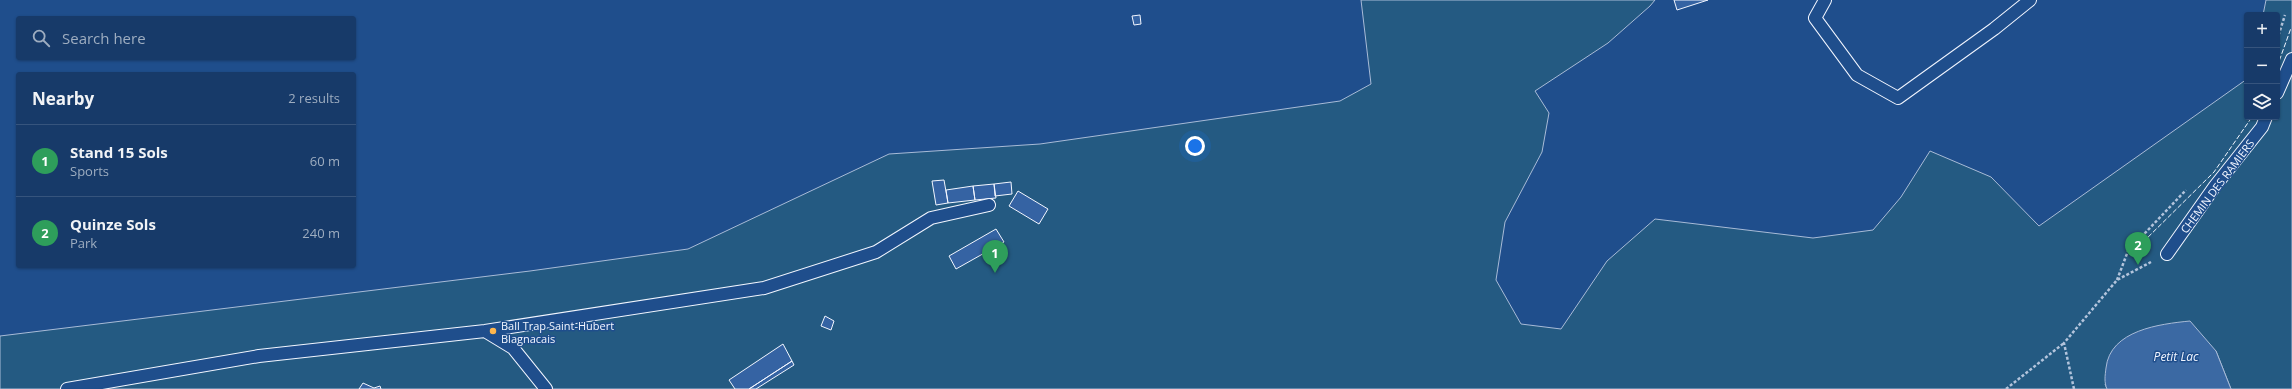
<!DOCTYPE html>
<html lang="en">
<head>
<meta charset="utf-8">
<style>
  :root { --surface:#173a69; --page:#244571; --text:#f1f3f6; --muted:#9eadc0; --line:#36547d; --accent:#ffb74d }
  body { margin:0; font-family:"Open Sans",sans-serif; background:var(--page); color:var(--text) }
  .controls { position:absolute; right:12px; top:12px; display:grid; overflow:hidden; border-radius:4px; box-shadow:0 1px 3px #0004 }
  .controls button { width:36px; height:36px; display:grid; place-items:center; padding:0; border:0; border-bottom:1px solid var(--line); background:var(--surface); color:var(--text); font:20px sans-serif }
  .you { position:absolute; left:1195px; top:146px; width:14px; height:14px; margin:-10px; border:3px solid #fff; border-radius:50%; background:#1a73e8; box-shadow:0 0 0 6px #1a73e833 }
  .badge { display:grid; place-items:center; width:26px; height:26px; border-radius:50%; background:var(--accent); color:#fff; font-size:13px; font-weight:700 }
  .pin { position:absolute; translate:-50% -33px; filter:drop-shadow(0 1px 2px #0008) }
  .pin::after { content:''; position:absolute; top:21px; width:14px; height:12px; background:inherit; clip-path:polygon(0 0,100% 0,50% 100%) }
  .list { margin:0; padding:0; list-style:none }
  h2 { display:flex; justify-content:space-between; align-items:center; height:52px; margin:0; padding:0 16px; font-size:17px }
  h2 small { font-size:13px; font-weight:400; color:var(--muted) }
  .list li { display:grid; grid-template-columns:26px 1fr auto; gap:12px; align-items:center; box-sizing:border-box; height:72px; padding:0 16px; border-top:1px solid var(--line) }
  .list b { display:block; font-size:15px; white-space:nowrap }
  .list p { margin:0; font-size:13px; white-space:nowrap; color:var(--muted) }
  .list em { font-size:13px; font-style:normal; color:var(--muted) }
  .icon { flex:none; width:22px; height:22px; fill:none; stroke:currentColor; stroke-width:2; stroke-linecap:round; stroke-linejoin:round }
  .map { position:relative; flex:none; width:2292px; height:389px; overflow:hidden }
  .search { position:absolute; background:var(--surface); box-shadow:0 1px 3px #0004; left:16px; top:16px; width:340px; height:44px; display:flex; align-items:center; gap:10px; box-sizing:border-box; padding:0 14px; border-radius:4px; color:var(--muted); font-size:15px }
  .panel { position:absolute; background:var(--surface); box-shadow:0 1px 3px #0004; left:16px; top:72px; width:340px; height:196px; border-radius:4px }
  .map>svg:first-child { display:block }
</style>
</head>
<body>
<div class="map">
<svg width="2292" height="389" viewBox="0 0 2292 389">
  <rect width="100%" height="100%" fill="#1f4e8c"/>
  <!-- green -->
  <path fill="#245a82" stroke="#a8bbd7" d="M1361,0H1655L1650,6L1608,43L1535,91L1549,113L1542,152L1505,222L1496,280L1521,324L1561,329L1607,261L1655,219L1813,238L1873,230L1901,197L1930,151L1991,177L2039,226L2247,79V117H2277V15H2263L2266,0H2292V389H2231L2216,351L2105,384L2107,389H0V336L530,271L688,249L889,154L1040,144L1340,101L1371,84Z"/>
  <!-- water -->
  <path fill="#3b69a3" stroke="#a8bbd7" d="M2190,321L2216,351L2231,389H2107C2104,382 2105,376 2106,368C2110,330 2160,324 2190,321Z"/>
  <!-- building -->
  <path fill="#3563a3" stroke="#f2f6ff" d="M1674,0H1708L1677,10Z
    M1140,15L1141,24L1134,25L1132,16Z
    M944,180L948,203L936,205L932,181Z
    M1011,182L1012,194L995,196L994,184Z
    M994,184L996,198L975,200L973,186Z
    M973,186L975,200L948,203L946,190Z
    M1018,191L1048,209L1039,224L1009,206Z
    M996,229L1004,242L956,269L949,256Z
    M825,316L834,321L831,330L821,326Z
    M783,344L792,361L749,389H735L729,380Z
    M792,361L794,365L756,389H749Z
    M363,383L374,388L380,386L381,389H359Z"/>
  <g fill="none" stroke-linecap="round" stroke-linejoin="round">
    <defs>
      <path id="lane" d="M1825,0L1815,18L1857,75L1898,98L1994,29L2030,0
        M2277,93L2292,59
        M2167,254L2215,186L2262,127L2266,117
        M485,331L513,348L546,389
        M67,389L259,356L485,331L764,288L876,252L931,218L989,205"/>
    </defs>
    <!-- lane casing -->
    <use href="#lane" stroke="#f2f6ff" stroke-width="14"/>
    <!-- path -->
    <path stroke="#b3c4dc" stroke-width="2.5" stroke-dasharray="3 2" stroke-linecap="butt" d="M2277,40L2285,15
      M2117,280L2128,251L2186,190
      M2006,389L2064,343
      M2074,389L2064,343L2117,280L2151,262"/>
    <!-- lane -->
    <use href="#lane" stroke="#1f4e8c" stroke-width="12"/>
    <!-- fence -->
    <path stroke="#f2f6ff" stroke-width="1" stroke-dasharray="5 2" stroke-linecap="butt" d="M2277,67L2291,28
      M2133,252L2214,172L2252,117"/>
  </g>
  <!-- markers -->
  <circle fill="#ffb74d" stroke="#1f4e8c" stroke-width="1.5" cx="493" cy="331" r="4"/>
  <g text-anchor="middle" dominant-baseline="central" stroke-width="3" stroke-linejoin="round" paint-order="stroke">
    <!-- street labels -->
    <g font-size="11" fill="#f2f6ff" stroke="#1f4e8c">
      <text transform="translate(2217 186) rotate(-53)">CHEMIN DES RAMIERS</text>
    </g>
    <!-- poi labels -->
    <g font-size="11" fill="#f2f6ff" stroke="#1f4e8c" text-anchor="start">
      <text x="501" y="325">Ball Trap Saint-Hubert<tspan x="501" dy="13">Blagnacais</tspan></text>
    </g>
    <!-- water labels -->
    <g font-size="12" font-style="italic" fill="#f2f6ff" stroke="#1f4e8c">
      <text x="2176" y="356">Petit Lac</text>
    </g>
  </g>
</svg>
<div class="controls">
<button>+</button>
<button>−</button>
<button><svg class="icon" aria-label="layers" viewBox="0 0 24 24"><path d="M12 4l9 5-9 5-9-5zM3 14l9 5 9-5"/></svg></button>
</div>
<div class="you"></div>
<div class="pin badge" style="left:995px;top:273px;background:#2e9e5b">1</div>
<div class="pin badge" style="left:2138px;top:265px;background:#2e9e5b">2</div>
<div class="search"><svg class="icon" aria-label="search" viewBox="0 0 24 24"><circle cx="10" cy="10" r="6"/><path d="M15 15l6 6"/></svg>Search here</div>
<section class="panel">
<h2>Nearby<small>2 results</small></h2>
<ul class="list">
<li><span class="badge" style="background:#2e9e5b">1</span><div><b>Stand 15 Sols</b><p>Sports</p></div><em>60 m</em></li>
<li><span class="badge" style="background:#2e9e5b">2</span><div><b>Quinze Sols</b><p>Park</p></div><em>240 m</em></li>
</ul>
</section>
</div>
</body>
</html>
